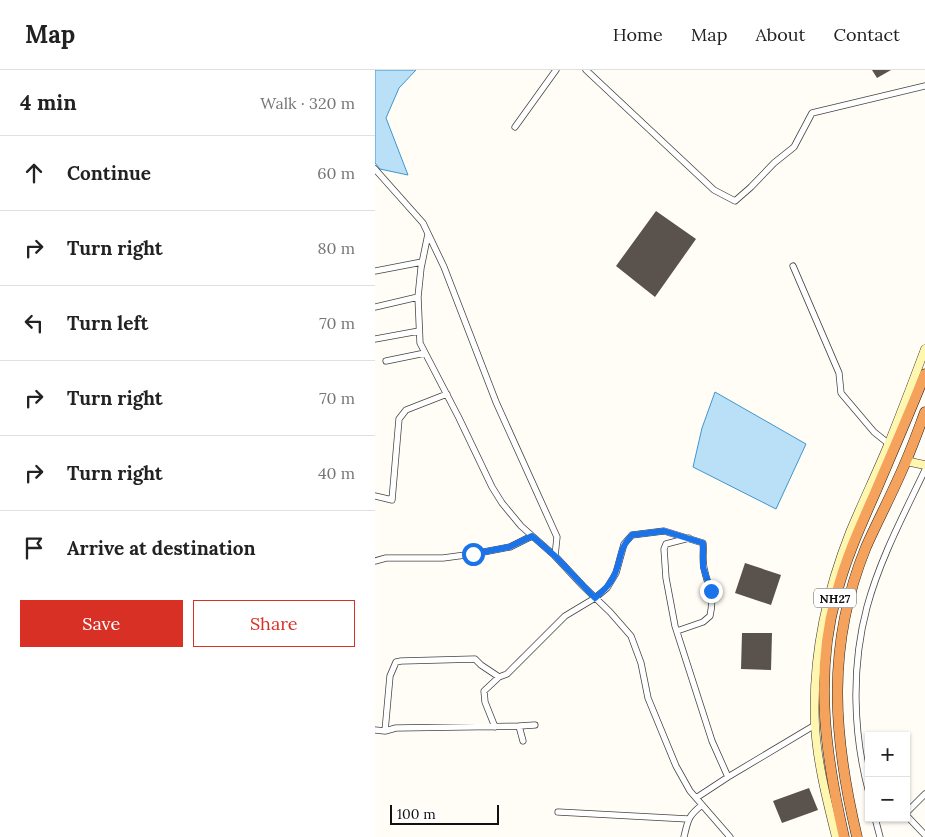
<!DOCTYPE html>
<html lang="en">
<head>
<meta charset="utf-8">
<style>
  :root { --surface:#fff; --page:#f2f2f2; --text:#222; --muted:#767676; --line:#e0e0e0; --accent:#d93025 }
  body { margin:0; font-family:Lora,serif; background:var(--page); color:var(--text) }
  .controls { position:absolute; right:15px; bottom:15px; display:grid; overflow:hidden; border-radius:0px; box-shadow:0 1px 4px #0004 }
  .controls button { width:45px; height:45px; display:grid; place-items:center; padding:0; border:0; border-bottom:1px solid var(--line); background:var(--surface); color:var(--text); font:25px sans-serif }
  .scale { position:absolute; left:15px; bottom:12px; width:109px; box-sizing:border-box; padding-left:5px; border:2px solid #111; border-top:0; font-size:14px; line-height:18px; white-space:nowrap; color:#111; -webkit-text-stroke:4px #fff; paint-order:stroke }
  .stop { position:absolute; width:15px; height:15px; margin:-11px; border:4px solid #1a73e8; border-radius:50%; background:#fff }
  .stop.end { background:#1a73e8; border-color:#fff; box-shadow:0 1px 5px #0008 }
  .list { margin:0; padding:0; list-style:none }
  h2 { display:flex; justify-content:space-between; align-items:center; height:65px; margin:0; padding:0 20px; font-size:21px }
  h2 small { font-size:16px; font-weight:400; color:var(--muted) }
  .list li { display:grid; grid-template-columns:32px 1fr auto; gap:15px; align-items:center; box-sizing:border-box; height:75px; padding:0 20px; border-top:1px solid var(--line) }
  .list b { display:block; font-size:19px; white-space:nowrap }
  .list em { font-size:16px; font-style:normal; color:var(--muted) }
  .actions { display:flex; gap:10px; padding:15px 20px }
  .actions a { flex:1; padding:11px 0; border:1px solid var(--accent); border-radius:0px; text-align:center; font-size:18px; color:var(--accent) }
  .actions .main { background:var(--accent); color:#fff }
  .icon { flex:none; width:28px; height:28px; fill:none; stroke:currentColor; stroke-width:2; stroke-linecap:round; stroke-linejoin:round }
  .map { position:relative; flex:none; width:550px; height:767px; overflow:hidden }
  header { display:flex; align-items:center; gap:30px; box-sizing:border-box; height:70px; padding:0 25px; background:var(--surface); border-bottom:1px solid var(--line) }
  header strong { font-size:24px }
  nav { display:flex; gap:28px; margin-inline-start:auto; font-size:18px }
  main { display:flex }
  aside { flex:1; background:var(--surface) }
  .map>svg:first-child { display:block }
</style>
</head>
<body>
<header>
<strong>Map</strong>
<nav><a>Home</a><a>Map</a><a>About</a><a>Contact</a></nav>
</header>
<main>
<aside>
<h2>4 min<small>Walk · 320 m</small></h2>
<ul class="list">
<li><svg class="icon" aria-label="ahead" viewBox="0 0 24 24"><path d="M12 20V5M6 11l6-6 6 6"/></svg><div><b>Continue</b></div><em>60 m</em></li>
<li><svg class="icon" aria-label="right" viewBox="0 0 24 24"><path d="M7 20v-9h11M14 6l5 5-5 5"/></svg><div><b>Turn right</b></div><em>80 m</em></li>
<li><svg class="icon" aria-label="left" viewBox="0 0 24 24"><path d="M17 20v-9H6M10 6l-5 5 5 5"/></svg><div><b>Turn left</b></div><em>70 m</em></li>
<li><svg class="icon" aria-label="right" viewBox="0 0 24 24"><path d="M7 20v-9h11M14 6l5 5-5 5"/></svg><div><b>Turn right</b></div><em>70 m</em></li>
<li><svg class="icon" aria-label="right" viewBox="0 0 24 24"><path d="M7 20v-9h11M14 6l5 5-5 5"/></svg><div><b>Turn right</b></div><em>40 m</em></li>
<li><svg class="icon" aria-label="arrive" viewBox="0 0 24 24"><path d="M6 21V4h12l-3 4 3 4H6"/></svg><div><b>Arrive at destination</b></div></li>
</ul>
<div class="actions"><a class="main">Save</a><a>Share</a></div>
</aside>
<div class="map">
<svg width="550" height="767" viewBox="0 0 550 767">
  <rect width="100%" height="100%" fill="#fffdf5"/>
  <!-- water -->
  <path fill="#b9e0f7" stroke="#3f96cf" d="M0,0H41L24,18L11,48L33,105L5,99L0,93Z
    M340,322L431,374L401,439L318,397L327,358Z"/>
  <!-- building -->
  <path fill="#5a524d" d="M497,0H516L502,8Z
    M281,141L321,169L280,227L241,196Z
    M370,493L406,505L396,535L360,523Z
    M367,563H397L396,600L366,599Z
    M434,718L443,740L407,753L398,731Z"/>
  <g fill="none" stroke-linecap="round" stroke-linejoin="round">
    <defs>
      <path id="street" d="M211,0L339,120L360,131L376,117L399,93L419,77L437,43L550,16
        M140,57L181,0
        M0,99L48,153L69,197L121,332L182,467L180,486
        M53,164L46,198L43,227L45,273L84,348L117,417L127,433L146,456L180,486L208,516L235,542L256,566L266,593L273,628L301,696L315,721L355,767
        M418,196L464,303L466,323L499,362L514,374
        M0,201L47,192
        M0,237L43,227
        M0,269L44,261
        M11,291L50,283
        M0,426L17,430L24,349L31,340L72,324
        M314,468L291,474L289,479L291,508L300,556L337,671L353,707L440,655
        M0,491L11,488H68L98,484L135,477L157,466
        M144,656L160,655
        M120,657L110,632L109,621L124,607
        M0,660L10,661L15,606L21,592L26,591L100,589L106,595L124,607L132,604L190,546L220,528L232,518L241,503L249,474L257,465L289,461L328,473C329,481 327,490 329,498C333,519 340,523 335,546L328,552L302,561
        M10,661L21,658L144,656L148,671
        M494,723C478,664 476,597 492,537C505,489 529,444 550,400
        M321,728L353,707
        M183,742L313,749
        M531,743L550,724
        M531,745L550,765
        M500,748L505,767
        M309,767C313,750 313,746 327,735"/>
      <path id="secondary" d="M531,391L550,395
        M461,767C452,731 442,692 440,655C437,590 451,523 475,462C487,433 501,404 513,375C526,343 538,311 550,279"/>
      <path id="highway" d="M469,767C451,688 439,606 461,526C470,490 485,457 500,423C517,383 534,344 550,304
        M482,767C458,666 451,575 491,477C504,448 519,420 531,391C538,375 544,358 550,342"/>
    </defs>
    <!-- street casing -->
    <use href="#street" stroke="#444" stroke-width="7"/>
    <!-- secondary casing -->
    <use href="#secondary" stroke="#333" stroke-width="9"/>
    <!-- highway casing -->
    <use href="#highway" stroke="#222" stroke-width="11"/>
    <!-- street -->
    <use href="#street" stroke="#fff" stroke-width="5.5"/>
    <!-- secondary -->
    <use href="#secondary" stroke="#fff6b0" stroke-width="8"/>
    <!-- highway -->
    <use href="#highway" stroke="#f5a25d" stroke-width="10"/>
  </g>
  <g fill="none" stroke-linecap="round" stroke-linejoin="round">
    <!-- route -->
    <path stroke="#1a73e8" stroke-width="6" d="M98,484L134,477L157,466L180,486L220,528C229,520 237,513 241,501C247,485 244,479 257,465L289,461L328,473V497L336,521"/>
  </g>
  <g text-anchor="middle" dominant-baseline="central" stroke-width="5" stroke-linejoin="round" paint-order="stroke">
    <!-- shield labels -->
    <rect fill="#fff" stroke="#585858" stroke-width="1" x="439" y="518.5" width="42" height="19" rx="4"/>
    <g font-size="12" font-weight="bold" fill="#111">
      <text x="460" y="528">NH27</text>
    </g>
  </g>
</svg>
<div class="controls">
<button>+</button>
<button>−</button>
</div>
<div class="scale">100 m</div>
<div class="stop" style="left:98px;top:484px"></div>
<div class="stop end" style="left:336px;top:521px"></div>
</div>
</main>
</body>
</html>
